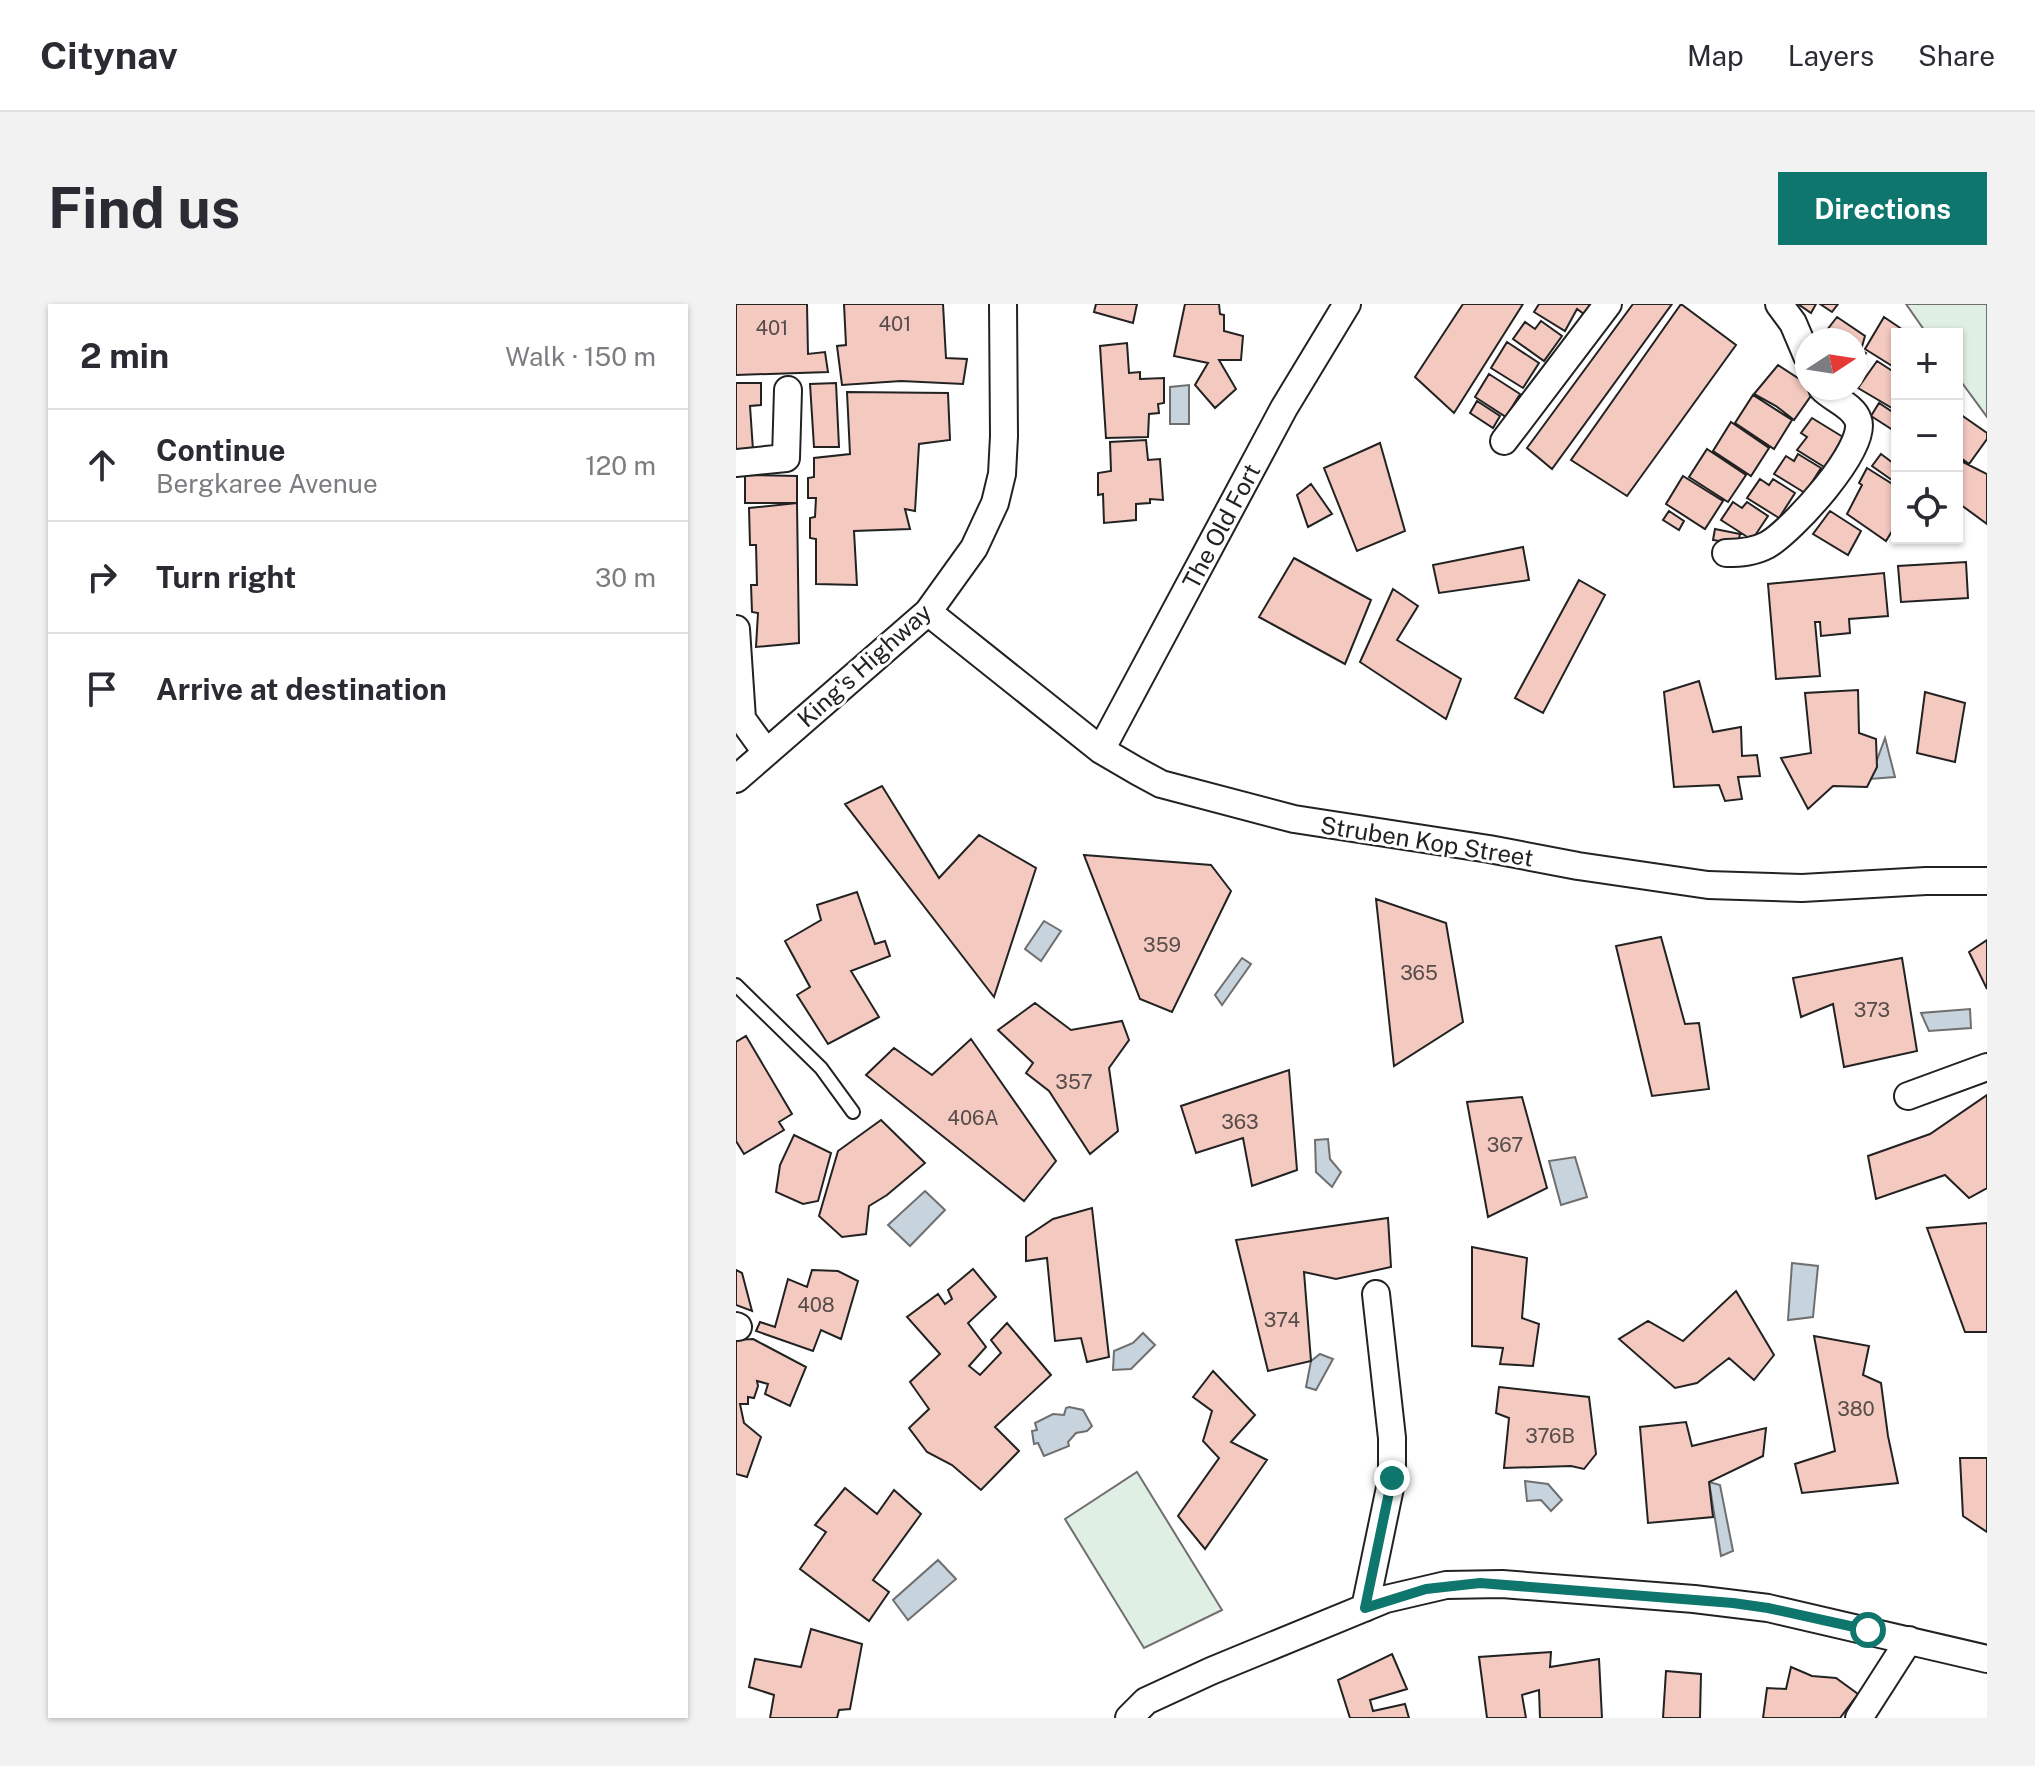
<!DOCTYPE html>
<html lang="en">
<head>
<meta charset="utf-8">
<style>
  :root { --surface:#fff; --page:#f2f2f3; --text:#2b2b33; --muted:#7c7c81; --line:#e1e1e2; --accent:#0f766e }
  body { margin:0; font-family:"Public Sans",sans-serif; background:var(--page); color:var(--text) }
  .controls { position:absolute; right:24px; top:24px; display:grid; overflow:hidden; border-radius:0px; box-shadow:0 2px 6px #0004 }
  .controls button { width:72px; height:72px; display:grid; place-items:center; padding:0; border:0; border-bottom:2px solid var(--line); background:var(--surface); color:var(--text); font:40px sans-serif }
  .compass { position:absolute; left:1059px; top:24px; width:72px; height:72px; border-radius:50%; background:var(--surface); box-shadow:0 2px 6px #0004; rotate:78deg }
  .stop { position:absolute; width:24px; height:24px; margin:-18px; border:6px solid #0f766e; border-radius:50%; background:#fff }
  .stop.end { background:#0f766e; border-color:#fff; box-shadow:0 2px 8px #0008 }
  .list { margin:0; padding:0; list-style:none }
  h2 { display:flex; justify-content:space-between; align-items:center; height:104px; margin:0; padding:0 32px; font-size:34px }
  h2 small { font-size:26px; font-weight:400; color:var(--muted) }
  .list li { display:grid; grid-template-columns:52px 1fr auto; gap:24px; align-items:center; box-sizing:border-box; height:112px; padding:0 32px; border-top:2px solid var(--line) }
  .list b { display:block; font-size:30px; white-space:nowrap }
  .list p { margin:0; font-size:26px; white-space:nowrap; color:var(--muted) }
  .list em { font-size:26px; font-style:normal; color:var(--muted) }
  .icon { flex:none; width:44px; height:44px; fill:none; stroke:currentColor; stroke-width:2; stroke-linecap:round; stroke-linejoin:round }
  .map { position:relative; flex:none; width:1251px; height:1414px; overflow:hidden; border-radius:0px }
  header { display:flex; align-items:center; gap:48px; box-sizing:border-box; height:112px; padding:0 40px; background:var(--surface); border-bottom:2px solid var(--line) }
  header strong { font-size:38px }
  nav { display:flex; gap:44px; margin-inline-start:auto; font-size:28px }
  .intro { display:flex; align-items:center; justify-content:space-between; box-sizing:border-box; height:192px; padding:0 48px }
  h1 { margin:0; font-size:56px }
  .button { padding:20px 36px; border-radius:0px; background:var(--accent); color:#fff; font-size:28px; font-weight:700 }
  main { display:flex; gap:48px; padding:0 48px }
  aside { flex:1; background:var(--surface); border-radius:0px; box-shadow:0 2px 6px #0004 }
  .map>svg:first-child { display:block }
</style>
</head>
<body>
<header>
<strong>Citynav</strong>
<nav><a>Map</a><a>Layers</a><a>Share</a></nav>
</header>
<div class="intro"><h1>Find us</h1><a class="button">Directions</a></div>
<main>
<aside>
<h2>2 min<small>Walk · 150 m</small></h2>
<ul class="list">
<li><svg class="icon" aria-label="ahead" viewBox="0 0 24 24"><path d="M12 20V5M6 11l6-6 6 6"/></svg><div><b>Continue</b><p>Bergkaree Avenue</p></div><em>120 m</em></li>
<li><svg class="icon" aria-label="right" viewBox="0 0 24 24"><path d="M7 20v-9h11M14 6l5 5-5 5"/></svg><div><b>Turn right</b></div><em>30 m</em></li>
<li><svg class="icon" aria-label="arrive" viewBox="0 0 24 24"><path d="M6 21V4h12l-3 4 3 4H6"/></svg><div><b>Arrive at destination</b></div></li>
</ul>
</aside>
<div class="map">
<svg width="1251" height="1414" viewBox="0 0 1251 1414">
  <rect width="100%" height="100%" fill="#fff"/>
  <!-- green -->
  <path fill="#e0efe3" stroke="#6f6f6f" stroke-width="2" d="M1170,0H1251V113L1221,72V30H1191Z
    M401,1168L486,1306L408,1344L329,1215Z"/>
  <!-- water -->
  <path fill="#c7d3dd" stroke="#6f6f6f" stroke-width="2" d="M453,81V120H434V83Z
    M1149,434L1159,473L1134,475Z
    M308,617L325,627L305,657L289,645Z
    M506,654L515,660L486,701L479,691Z
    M1234,705L1235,724L1193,727L1185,709Z
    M592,835L594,855L605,868L596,883L580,868L579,836Z
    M839,853L851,893L825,901L813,857Z
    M189,887L209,906L174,942L152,921Z
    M1056,959L1082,962L1077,1013L1052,1016Z
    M407,1029L419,1041L395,1065L377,1066L378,1047L397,1039Z
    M584,1050L597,1055L580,1086L570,1083L575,1057Z
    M333,1103L347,1106L356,1122L351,1127L340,1129L332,1138L333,1142L308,1152L302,1139L298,1140L296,1127L301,1126L299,1119L317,1110L328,1111L330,1104Z
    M789,1177L812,1180L826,1196L815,1207L805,1196L791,1197Z
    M973,1178L984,1181L997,1247L985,1252Z
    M202,1256L220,1275L172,1316L157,1296Z"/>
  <!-- building -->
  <path fill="#f3c9c0" stroke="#222" stroke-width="2" d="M0,0H71L72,50L89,48L92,68L0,71Z
    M108,0H207L210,54L231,55L227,80L165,77L106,81L101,42L110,41Z
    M360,0H401L397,19L358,8Z
    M449,0H483L484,10L488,11V27L507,32L505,56H483L500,85L479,104L459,81L472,59L438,52Z
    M727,0H787L718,109L679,73Z
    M803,0H855L848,10L841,5L829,27L798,8Z
    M897,0H936L816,165L791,144Z
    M945,0L1000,41L891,192L835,156Z
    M1062,0H1080L1075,9Z
    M1084,0H1102L1096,8Z
    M1101,13L1129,32L1125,46L1130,49L1119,67V36L1084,35Z
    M1148,13L1173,30H1161V65L1129,45Z
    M805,17L826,32L808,57L777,35L789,18L799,25Z
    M771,38L803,59L787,84L755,64Z
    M391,39L393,69L404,68V75L428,74V99L422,100L423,109L413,110L412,133L370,134L364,42Z
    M1141,57L1161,70V107L1122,84Z
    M1042,61L1071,80V84L1079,86L1058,116L1040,102L1018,90Z
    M753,70L784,90L770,113L739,93Z
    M0,79H25V101L14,102L17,146L0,147Z
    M100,79L103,143H78L74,80Z
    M111,88L212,89L214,136L183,140L179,207L169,205L174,225L118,227L121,281L80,280V235L74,234V214L79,213L80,194H72V174L78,173V154L114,150Z
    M1017,91L1056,116L1038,145L999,119Z
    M741,97L764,112L757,124L734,109Z
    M1143,99L1161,111L1160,128L1135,112Z
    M1221,108L1251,129V135L1233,160L1221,151Z
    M1076,114L1107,133L1099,147L1104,151L1093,166L1061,146L1071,133L1065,129Z
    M995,118L1033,144L1015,172L977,147Z
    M410,136L412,156L424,155L427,196L414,195V199L400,200V216L368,219L367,190L362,191V169L375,167L374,138Z
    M644,139L669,227L621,247L588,164Z
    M971,145L1010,171L992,198L953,173Z
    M1062,150L1085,164L1069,189L1038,170L1050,152L1058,157Z
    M1145,150L1161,162L1160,179L1136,162Z
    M1221,155L1251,170V220L1221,198Z
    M1131,164L1161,183L1156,196L1161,199V230L1156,227L1150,237L1111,210L1126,181L1123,179Z
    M9,171L61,172V199H9Z
    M947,172L987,197L969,225L930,200Z
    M1024,175L1033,181L1037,175L1059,189L1043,214L1011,194Z
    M575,180L596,210L572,223L561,191Z
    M997,198L1006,204L1011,198L1032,212L1016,236L985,216Z
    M61,199L63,339L20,343L22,309L16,308L15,281H21L20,241H14L13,204Z
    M933,207L948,217L943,226L927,216Z
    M1094,207L1125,227L1112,251L1077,230Z
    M979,225L1004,230L1002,240L977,236Z
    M787,243L793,276L703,289L697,261Z
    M558,254L635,296L609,360L523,313Z
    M1230,258L1232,294L1165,298L1162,262Z
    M1148,269L1152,312L1113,315L1114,329L1085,332L1084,318H1079L1084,372L1040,375L1032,280Z
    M843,276L869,291L807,409L779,394Z
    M657,285L682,302L661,336L725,375L710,415L624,358Z
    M963,377L977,428L1005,423L1006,452L1021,451L1024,472L1002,473L1006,495L989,497L983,481L938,483L928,388Z
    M1122,386L1123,429L1140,435L1141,463L1131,483L1097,482L1072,505L1045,454L1075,449L1069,389Z
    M1189,388L1229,399L1219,458L1181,449Z
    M146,482L203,574L243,531L300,564L258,693L109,500Z
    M348,551L475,561L495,587L436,708L404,695Z
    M121,588L139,640L149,637L154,652L115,667L143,713L92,740L61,691L74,683L49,637L85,616L81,601Z
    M640,595L710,619L727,718L658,762Z
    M925,633L949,720L963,719L973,785L916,792L880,642Z
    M1251,636V685L1233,648Z
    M1166,654L1181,747L1108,763L1097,700L1065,713L1057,674Z
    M299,699L335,726L386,717L393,736L373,764L382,827L354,850L313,787L290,769L297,759L262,726Z
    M10,732L56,810L43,818L48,826L8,850L0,837V738Z
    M235,735L320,857L288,897L130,771L158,744L196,771Z
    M553,766L561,866L516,882L507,834L460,849L445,802Z
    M1251,791V884L1233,894L1209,871L1140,895L1132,852L1194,830Z
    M786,793L811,884L752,913L731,798Z
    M145,816L189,859L151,891L133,902L130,930L106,933L83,912L102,847Z
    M58,831L95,849L82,897L67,900L40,888L44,861Z
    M356,904L373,1053L351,1058L345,1034L319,1037L311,954L290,957V933L317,915Z
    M652,914L655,963L600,975L568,968L575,1057L532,1067L500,936Z
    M1251,919V1028H1229L1191,924Z
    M736,943L791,954L786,1014L803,1020L797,1062L764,1060L767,1044L736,1042Z
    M237,965L260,993L232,1019L250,1043L233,1062L244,1071L265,1049L255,1036L271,1019L315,1071L259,1123L283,1147L245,1186L216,1161L191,1148L173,1124L193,1105L174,1078L204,1050L171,1013L202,990L209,1000L216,995L212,986Z
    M0,966L6,969L16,1007L0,1001Z
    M76,966L102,967L122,977L105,1035L85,1026L77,1047L20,1027L24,1018L39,1023L52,975L71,983Z
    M1000,987L1038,1051L1018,1076L993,1054L961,1079L939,1084L883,1035L912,1017L947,1037Z
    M1078,1032L1133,1042L1127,1071L1145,1079L1152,1132L1162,1179L1066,1189L1059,1160L1099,1147Z
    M17,1035L70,1063L54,1102L29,1090L32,1080L21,1077L22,1082L18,1094L12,1093V1100H4L8,1119L25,1133L11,1173L0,1170V1036Z
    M477,1067L519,1111L495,1138L531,1156L469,1245L442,1212L483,1154L467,1137L476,1107L457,1093Z
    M763,1083L853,1093L860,1150L848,1165L835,1162L768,1164L773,1114L760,1109Z
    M950,1118L956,1142L1030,1124L1027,1152L973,1178L977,1213L912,1219L904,1123Z
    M1224,1154H1251V1228L1227,1212Z
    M109,1184L141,1210L158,1186L185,1210L137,1276L153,1288L133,1317L64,1265L90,1228L79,1221Z
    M75,1325L126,1340L114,1405L103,1406L101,1414H34L38,1391L13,1383L19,1355L65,1363Z
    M815,1348L814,1363L863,1355L866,1414H804L803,1386L786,1391L790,1414H751L743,1353Z
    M656,1350L671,1385L634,1396L637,1407L669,1400L673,1414H614L602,1376Z
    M1055,1363L1076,1372L1100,1374L1122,1390L1104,1414H1027L1031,1384L1050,1385Z
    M930,1367L965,1370L964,1414H927Z"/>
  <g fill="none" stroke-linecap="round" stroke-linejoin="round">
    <defs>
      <path id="lane" d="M0,681L85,764L117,808"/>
      <path id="street" d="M1043,0L1057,19L1071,52
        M768,137L872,0
        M0,159L50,154L52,86
        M990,249C1005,249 1018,248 1031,241C1055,228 1133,143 1122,116C1117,101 1096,95 1086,84
        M192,308L365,446L401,467L425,480L558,515L753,545L842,562L972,581L1066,584L1190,577H1251
        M0,325L6,415L30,448
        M365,446L548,104L611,0
        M0,475L192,308L238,244L259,199L266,170L268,132L267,0
        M1172,792L1251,763
        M0,1022L2,1023
        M629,1304L656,1174V1134L640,990
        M393,1414L410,1397L475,1367L650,1295L710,1281L766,1280L958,1295L1032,1304L1251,1355
        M1123,1414L1173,1336"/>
    </defs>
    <!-- lane casing -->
    <use href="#lane" stroke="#222" stroke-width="16"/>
    <!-- street casing -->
    <use href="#street" stroke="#222" stroke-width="30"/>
    <!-- lane -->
    <use href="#lane" stroke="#fff" stroke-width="12"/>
    <!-- street -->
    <use href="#street" stroke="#fff" stroke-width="26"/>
  </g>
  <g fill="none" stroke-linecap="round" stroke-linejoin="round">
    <!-- route -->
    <path stroke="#0f766e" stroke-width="10" d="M656,1174L629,1304L690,1285L744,1279L997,1299L1032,1304L1132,1326"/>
  </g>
  <g text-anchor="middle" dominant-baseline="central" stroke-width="6" stroke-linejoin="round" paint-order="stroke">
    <!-- number labels -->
    <g font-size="20" fill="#564c4a">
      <text x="159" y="20">401</text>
      <text x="36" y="24">401</text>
      <text x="426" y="641">359</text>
      <text x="683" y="669">365</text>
      <text x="1136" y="706">373</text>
      <text x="338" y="778">357</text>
      <text x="237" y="814">406A</text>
      <text x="504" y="818">363</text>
      <text x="769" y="841">367</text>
      <text x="80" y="1001">408</text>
      <text x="546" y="1016">374</text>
      <text x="1120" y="1105">380</text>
      <text x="814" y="1132">376B</text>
    </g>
    <!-- street labels -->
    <g font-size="24" fill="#222" stroke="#fff">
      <text transform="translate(485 222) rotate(-62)">The Old Fort</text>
      <text transform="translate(128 361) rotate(-42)">King's Highway</text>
      <text transform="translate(691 537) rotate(9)">Struben Kop Street</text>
    </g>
  </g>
</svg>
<div class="controls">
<button>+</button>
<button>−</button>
<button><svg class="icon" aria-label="locate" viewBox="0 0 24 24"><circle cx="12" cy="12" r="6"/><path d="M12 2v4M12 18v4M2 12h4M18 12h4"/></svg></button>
</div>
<svg class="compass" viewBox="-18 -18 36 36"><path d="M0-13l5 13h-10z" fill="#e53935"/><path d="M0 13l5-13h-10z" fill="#7c7c81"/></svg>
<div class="stop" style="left:1132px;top:1326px"></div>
<div class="stop end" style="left:656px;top:1174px"></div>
</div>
</main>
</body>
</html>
